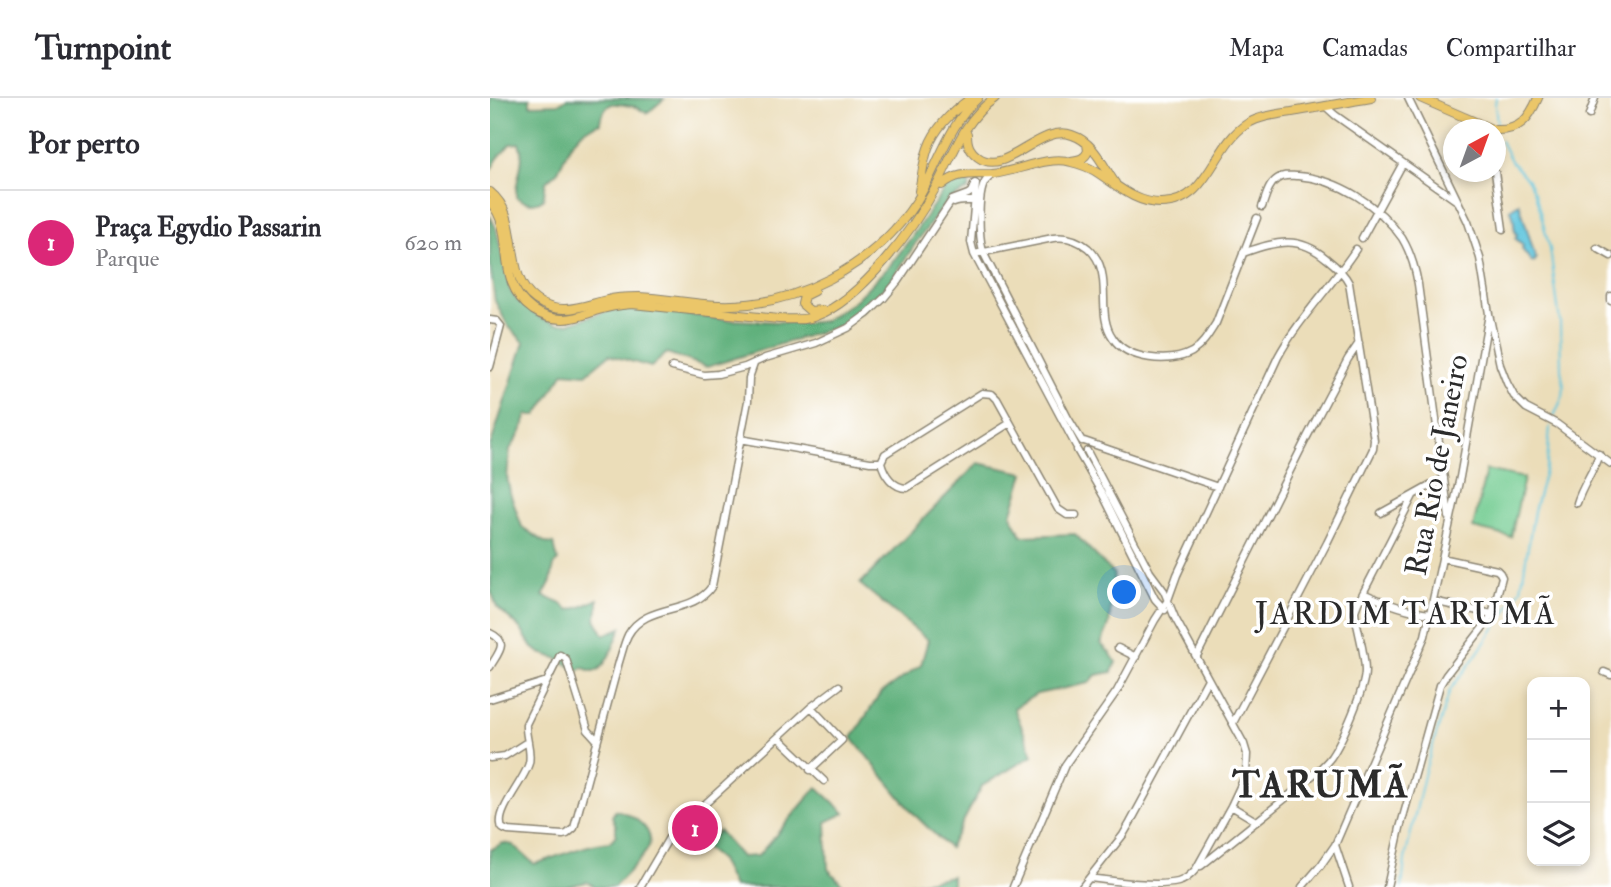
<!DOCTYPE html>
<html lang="pt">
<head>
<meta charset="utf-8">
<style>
  :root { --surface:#fff; --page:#f2f2f3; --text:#2b2b33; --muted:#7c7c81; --line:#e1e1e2; --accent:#db2777 }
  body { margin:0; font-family:"IM FELL Double Pica",serif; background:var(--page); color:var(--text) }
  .controls { position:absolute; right:21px; bottom:21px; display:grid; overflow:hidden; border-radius:14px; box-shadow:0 4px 10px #0003 }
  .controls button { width:63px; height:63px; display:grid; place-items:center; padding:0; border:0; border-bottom:2px solid var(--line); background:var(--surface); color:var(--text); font:35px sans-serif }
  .compass { position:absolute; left:953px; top:21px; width:63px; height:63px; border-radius:50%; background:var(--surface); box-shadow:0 4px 10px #0003; rotate:41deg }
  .you { position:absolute; left:635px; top:495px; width:24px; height:24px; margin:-18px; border:5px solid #fff; border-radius:50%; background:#1a73e8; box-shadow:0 0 0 10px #1a73e833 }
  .badge { display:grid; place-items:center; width:46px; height:46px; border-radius:50%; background:var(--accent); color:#fff; font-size:23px; font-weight:700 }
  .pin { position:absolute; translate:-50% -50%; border:4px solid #fff; box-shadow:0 2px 7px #0006 }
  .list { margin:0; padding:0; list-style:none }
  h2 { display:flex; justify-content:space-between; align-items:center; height:91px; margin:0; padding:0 28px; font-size:30px }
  h2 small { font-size:23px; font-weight:400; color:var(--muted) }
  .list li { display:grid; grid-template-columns:46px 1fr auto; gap:21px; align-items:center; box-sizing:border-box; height:105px; padding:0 28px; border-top:2px solid var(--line) }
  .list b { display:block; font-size:26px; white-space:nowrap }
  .list p { margin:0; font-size:23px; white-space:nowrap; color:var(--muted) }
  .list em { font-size:23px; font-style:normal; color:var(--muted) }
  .icon { flex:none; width:38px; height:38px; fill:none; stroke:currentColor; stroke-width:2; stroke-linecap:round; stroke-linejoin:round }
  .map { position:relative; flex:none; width:1121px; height:789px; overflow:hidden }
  header { display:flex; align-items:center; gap:42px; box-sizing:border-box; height:98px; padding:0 35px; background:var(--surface); border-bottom:2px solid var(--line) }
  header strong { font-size:33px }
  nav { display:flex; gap:38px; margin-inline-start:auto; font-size:24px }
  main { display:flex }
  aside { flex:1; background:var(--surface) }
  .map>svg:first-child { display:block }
</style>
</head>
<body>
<header>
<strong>Turnpoint</strong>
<nav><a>Mapa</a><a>Camadas</a><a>Compartilhar</a></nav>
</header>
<main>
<aside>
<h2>Por perto<small></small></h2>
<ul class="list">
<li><span class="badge">1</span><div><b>Praça Egydio Passarin</b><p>Parque</p></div><em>620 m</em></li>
</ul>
</aside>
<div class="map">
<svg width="1121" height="789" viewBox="0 0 1121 789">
  <rect width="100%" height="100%" fill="#fff"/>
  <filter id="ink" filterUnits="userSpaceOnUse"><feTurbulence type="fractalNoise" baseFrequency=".0143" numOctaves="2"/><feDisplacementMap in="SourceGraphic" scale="14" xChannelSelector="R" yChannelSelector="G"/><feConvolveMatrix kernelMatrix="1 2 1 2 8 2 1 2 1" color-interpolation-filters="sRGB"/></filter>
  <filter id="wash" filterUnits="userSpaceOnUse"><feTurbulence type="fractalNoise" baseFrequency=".00686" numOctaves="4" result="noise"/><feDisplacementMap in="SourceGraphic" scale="28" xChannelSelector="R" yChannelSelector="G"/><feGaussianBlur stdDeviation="1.57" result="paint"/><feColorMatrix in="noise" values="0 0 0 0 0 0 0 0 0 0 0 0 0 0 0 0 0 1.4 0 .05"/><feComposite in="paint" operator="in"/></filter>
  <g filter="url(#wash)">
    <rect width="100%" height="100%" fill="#ebddb9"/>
    <!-- green -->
    <path fill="#73cc92" stroke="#4f7c5e" stroke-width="2" d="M996,372L1034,380L1021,439L983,430Z
      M206,724L221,737L204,738L200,749L183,741Z"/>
    <!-- forest -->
    <path fill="#5eb07c" stroke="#446e54" stroke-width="2" d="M0,0H40V7L68,6L78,0L174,1L161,12L156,15C153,13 148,10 146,9C143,8 123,5 122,6C116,8 110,19 110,25L94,32L81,46L68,73L56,84L53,101C44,108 35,105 26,99C25,79 37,64 29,45L20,46L8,60L0,73Z
      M474,82L480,87L478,92L458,102L425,146L401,183L388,197L373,212L349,228L217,269L177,255L161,269L119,257L96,276L74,274L47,317H37L31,334L20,351L17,379L20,395L32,429L56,445L64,446L68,463L64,467L61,483L53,498L72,506L79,512L91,509L108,501V512L105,521L114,537L131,530C127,539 115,575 103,573C99,573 96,570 92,570L88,573L66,560L50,555L42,549L30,530L7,509L1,493L0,349L34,244L18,228L5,203L0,167V118L6,130L20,192L28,203L51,220L67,226L80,225L117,213L131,211L176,214L239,222L317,225L334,223L363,204L401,166L421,140L457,87L468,83Z
      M488,365L534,375L521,417L532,438L585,436L624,476L619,527L611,546L620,555L626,564L622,574L606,577L599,585L547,596L524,610L543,657L492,688L459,750L425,717L362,640L390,596L431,567L438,542L370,486Z
      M327,689L355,715L336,724L338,771L355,789H243L230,762L213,748L229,733L251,759L268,758Z
      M126,712C141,716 167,731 158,750C154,759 131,781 124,789H106L97,784L75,789H0V752L13,745L23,747L44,766C68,759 95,746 120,744L126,737V728L122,718Z
      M462,778V789H405Z"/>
    <!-- water -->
    <path fill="#61c6de" stroke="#467884" stroke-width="2" d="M1029,105L1046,161L1044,164L1041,163L1032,151L1033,147L1025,140L1027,137C1021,128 1027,120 1020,111Z"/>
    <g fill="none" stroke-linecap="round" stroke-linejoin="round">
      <!-- stream -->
      <path stroke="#61c6de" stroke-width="2" d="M1006,0L1005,7L1007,24
        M1011,43L1021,63L1038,82L1046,99L1060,151L1070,224L1071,272L1074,288L1073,298L1064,318
        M912,789L915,761L935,673L960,592L980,566L1031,491L1044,413L1057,366L1060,328"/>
    </g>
  </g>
  <g filter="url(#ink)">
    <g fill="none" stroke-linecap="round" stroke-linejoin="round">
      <defs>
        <path id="minor" d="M918,0L978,124L990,160L999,216L1010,267L1017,285L1024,298L1036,310L1067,326L1121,366
          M835,8L845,17L967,103
          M1099,17L1105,0
          M1005,74L1013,131
          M503,76C501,78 496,82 495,84C487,97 489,139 493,154L578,320L592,343
          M486,86L481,144L484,156L586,348
          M464,105C472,102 479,104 487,102
          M772,109C776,99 778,87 787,81C794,76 801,78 808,78C848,81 889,107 912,140C921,155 925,169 928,186L959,419
          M872,140L913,65
          M1107,150L1121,158
          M484,156L563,140C576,138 587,141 598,150C626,175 604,214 623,240C637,262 680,266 702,254C713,247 719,236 726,225L767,120
          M1121,198V203
          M0,222L7,223L11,228L0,269
          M182,269L214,277L228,276L255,269L275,260L326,245L358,230L377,216L394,200L408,183L462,102L478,96L481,94L485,85
          M250,341L380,364H391
          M594,343L728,389
          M587,352L614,399L665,501L675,512
          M597,353L660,474L674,493L685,520L754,646L757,656L756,676L741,708L706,771C701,777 696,782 688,784C666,789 623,783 599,780
          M391,364L395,356L492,295L502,296L507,301L568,411L577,417H586
          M391,364C394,376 403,390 417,390L520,325
          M1087,405C1092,388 1104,373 1109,356
          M891,415L954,380
          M873,495C895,505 916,513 940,516
          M943,503L1002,516
          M0,535C20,544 8,555 0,569
          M628,550L646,559
          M707,558L817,339L858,261L869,245
          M1114,574L1121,577
          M0,601L57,583
          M743,625L837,445L883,351L884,342L859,185C854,175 846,168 837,161C808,136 786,144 753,155
          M288,639L334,683
          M107,642L98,632L76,561L70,557L36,626C35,639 42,652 39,665C35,681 8,711 11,726C11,731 14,731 18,733L73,737L77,736L84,730L129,564C132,555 134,545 138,537C156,504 202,518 222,488L258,303L259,280L264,266
          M0,660L15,658L37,644
          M320,672L352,642L321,609
          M813,685C823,677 833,670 841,659C852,643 875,591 875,573C875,553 867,533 865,513L868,505L923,398
          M741,708L766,723
          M845,747L859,789
          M711,768L802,695
          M150,789L180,738L321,609L349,588
          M523,789L575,667L627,593L665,522L678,502L687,477L788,259C809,220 841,189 866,151
          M592,789L633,737L640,725L718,581
          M812,789L831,767L845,747L935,538L970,379L999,216
          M897,789L910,730L950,587L956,577L998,523L1002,516L1012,479L1010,475L1007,472L952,460"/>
        <path id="major" d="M930,0L1004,32
          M1006,32C1029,33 1039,21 1048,0
          M477,36C477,47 480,53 488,59C516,80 549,25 582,37C604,44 613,68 625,85
          M581,63C589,62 595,61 598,53L597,46
          M452,87C469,73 483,77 502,76C526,74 558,57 581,64C589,66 598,69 605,73C626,86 644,105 671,105C719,105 723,47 757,26C772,17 791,16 808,13C832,9 857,4 881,0
          M429,93C432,79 433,64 438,50C445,30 464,12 481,0
          M0,94C34,121 11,177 46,202C70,219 92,208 117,202C127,199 138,199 149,199C175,200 201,206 228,207C305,210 384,168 426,104C448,70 457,28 488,0
          M0,104C28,134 2,183 43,212C52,218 62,221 73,221C85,221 94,217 105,213C117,209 129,207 142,206L289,221C301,221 315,223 326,218C371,202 424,130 446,89C463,57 474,21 505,0
          M324,193L314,198L312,206L320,213L332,212"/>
      </defs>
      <!-- minor casing -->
      <use href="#minor" stroke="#8b8472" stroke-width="9"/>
      <!-- major casing -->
      <use href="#major" stroke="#8b8472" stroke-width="10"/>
      <!-- minor -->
      <use href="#minor" stroke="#fff" stroke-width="6"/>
      <!-- major -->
      <use href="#major" stroke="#ebc669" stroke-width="8"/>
    </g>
  </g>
  <g text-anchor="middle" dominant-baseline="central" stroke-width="7" stroke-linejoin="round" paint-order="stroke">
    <!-- street labels -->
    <g font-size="30" fill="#2b2b2b" stroke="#fff">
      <text transform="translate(947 367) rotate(-79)">Rua Rio de Janeiro</text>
    </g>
    <!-- neighbourhood labels -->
    <g font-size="32" letter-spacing="2" fill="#2b2b2b" stroke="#fff">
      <text x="916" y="516">JARDIM TARUMÃ</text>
    </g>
    <!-- district labels -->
    <g font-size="37" font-weight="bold" letter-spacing="2" fill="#2b2b2b" stroke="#fff">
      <text x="831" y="687">TARUMÃ</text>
    </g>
  </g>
</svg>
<div class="controls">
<button>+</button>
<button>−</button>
<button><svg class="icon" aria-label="layers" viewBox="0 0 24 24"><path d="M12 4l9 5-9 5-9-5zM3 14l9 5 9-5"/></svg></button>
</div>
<svg class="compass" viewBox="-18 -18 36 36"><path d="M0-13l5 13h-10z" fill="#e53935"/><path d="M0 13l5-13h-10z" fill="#7c7c81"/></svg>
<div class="you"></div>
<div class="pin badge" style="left:205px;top:730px">1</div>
</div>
</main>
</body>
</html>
